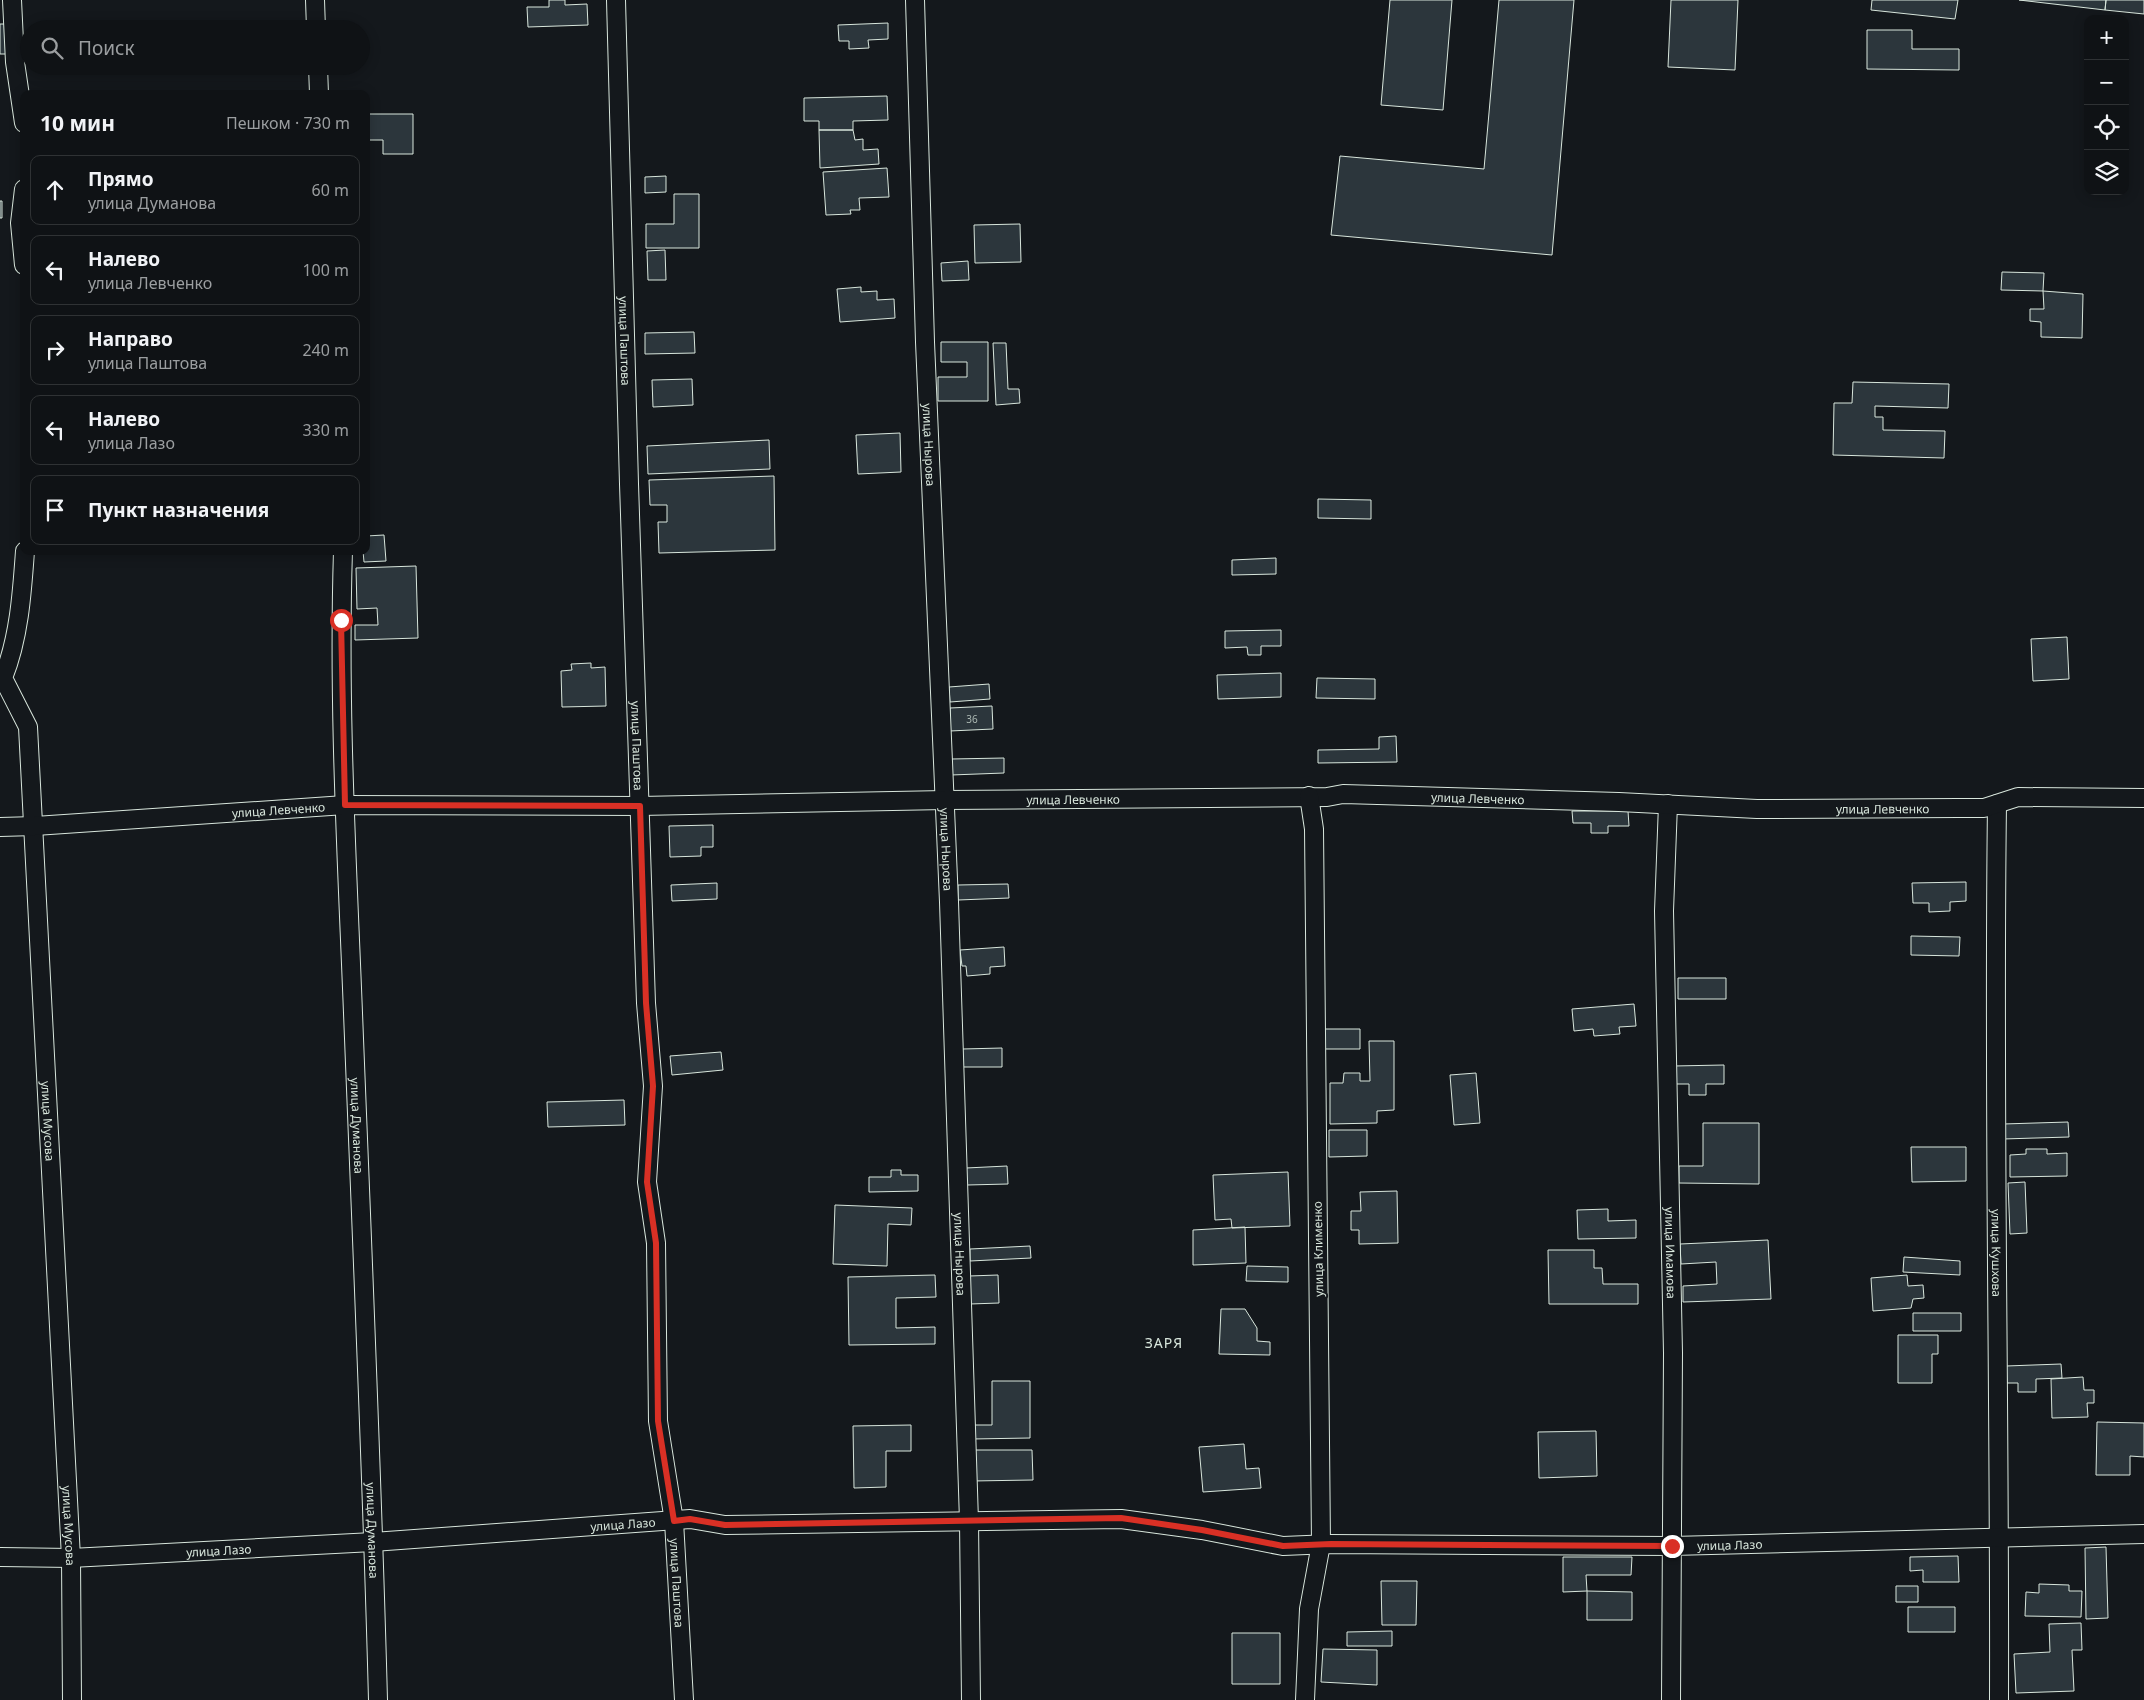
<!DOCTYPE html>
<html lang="ru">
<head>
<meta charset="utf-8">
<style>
  :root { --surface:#0f1215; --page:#1d2022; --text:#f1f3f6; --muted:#9b9ea0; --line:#2f3234 }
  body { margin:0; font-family:"Noto Sans",sans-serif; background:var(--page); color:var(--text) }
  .controls { position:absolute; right:15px; top:15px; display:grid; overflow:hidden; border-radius:10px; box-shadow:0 2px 12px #0003 }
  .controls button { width:45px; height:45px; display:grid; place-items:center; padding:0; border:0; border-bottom:1px solid var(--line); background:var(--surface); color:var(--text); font:25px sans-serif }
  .stop { position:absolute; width:15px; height:15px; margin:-11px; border:4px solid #d93025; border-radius:50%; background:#fff }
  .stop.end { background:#d93025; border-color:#fff; box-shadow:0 1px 5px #0008 }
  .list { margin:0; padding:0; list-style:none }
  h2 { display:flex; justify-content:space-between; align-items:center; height:65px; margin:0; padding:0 20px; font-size:21px }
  h2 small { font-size:16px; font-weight:400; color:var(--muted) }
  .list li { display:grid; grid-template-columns:32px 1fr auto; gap:15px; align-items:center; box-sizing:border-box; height:70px; margin:0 10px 10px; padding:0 10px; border:1px solid var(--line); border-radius:10px }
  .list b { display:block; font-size:19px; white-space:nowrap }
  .list p { margin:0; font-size:16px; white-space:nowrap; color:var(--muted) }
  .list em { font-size:16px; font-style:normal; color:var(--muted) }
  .icon { flex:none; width:28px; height:28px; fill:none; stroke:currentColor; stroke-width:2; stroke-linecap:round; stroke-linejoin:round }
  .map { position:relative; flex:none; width:2144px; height:1700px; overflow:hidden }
  .search { position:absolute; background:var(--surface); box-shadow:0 2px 12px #0003; left:20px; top:20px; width:350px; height:55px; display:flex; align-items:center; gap:12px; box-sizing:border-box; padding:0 18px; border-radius:28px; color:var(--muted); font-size:19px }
  .panel { position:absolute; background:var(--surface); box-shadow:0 2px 12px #0003; left:20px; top:90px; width:350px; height:465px; border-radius:10px }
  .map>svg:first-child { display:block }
</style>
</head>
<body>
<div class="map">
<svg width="2144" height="1700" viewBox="0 0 2144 1700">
  <rect width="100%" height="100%" fill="#14181c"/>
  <!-- building -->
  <path fill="#2c363c" stroke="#d8e6dc" d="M549,0H565V5L587,4L588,25L528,27L527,7H549Z
    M1390,0H1452L1443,110L1381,105Z
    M1499,0H1574L1552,255L1331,235L1340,156L1484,169Z
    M1671,0H1738L1735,70L1668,67Z
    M1872,0H1958L1955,19L1871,10Z
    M2019,0H2106L2105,10Z
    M2106,0H2144V14L2105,10Z
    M888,23V39L868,40L869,48L849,49V41H839L838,25Z
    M0,24H7L6,54H0Z
    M1867,30H1912V49H1959V70L1867,69Z
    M887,96L888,120L853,121V130H819V121H804V98Z
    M366,114H413V154H383V140H366Z
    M819,130H853L855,140L863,139V150L878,149L879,164L820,168Z
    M887,168L889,197L859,198L860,210H850L851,214L826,215L823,172Z
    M666,176V192L645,193V177Z
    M674,194H699V248H646V224H674Z
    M0,201H2V218H0Z
    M1020,224L1021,262L975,263L974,225Z
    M665,250L666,280H648L647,251Z
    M968,261L969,280L942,281L941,263Z
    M2002,272L2044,273L2043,291L2001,290Z
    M861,287V292L877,291V300L894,299L895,318L840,322L837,289Z
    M2043,291L2083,294L2082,338L2041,337V322L2030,321V309H2044Z
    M694,332L695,353L645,354V333Z
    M941,342H988V401H938V377H967V362H941Z
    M993,343H1006L1008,389H1019L1020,403L996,405Z
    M692,379L693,405L653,407L652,380Z
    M1853,382L1949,384L1948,408L1875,406V417H1883V430L1945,431L1944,458L1833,455L1834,403H1852Z
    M900,433L901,472L858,474L856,435Z
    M769,440L770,469L648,474L647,446Z
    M774,476L775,550L659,553L658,522H667V505H650L649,480Z
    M1318,499L1371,500V519L1318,518Z
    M384,535L386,561L364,562L363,551H366V536Z
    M1276,558V574L1232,575V560Z
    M416,566L418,638L355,640V625H378L377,608L357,609L356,568Z
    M1281,630V646H1261V655H1248L1247,647L1225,648V631Z
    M2067,637L2069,679L2033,681L2031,639Z
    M591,663V668L605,667L606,706L562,707L561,671L572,670L571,664Z
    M1281,673V697L1218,699L1217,675Z
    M1317,678L1375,679V699L1316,698Z
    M989,684L990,699L950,702L949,687Z
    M992,706L993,729L950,731V708Z
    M1396,736L1397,762L1318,763V750L1379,749V737Z
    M1004,758V773L951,775V759Z
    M1572,811H1628L1629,826H1608V833H1591V823H1573Z
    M713,825V847H701V856L670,857L669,826Z
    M1966,882V901L1950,902V911L1929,912V903H1913L1912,883Z
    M717,883V899L672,901L671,885Z
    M1008,884L1009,898L958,900V885Z
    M1911,936L1960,937L1959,956L1911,955Z
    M1004,947L1005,966L990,967V974L967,976L966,966H962L960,950Z
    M1678,978H1726V999H1678Z
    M1634,1004L1636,1026L1619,1027L1620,1034L1594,1036L1593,1029L1574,1031L1572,1009Z
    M1322,1029H1360V1049H1322Z
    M1369,1041H1394V1110L1377,1111V1123L1330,1124V1083H1343L1344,1073H1360V1081H1370Z
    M1002,1048V1067H963L962,1049Z
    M721,1052L723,1070L672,1075L670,1056Z
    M1724,1065V1084H1706V1095H1689V1084H1674L1673,1066Z
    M1476,1073L1480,1123L1454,1125L1450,1075Z
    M624,1100L625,1125L548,1127L547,1102Z
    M2068,1122L2069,1137L2003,1139V1124Z
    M1703,1123H1759V1184L1679,1183V1166H1703Z
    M1329,1130H1367V1156L1329,1157Z
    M1911,1147H1966V1181L1912,1182Z
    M2026,1149H2047V1154L2067,1153V1176L2010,1177V1155L2026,1154Z
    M1007,1166L1008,1184L967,1185L966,1168Z
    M891,1170H901V1175H918V1191L869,1192V1177H891Z
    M1288,1172L1290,1226L1232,1228L1231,1219L1215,1220L1213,1175Z
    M2025,1182L2027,1233L2010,1234L2008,1183Z
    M1397,1191L1398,1243L1359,1244V1230H1351V1211H1361L1360,1192Z
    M835,1205L912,1208L911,1225L888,1224L887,1266L833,1264Z
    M1608,1209V1221L1636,1220V1238L1578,1239L1577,1210Z
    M1245,1227L1246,1263L1193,1265V1230Z
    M1768,1240L1771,1299L1683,1302V1286L1717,1284L1716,1262L1681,1264L1680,1244Z
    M1030,1246L1031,1258L970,1261V1249Z
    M1548,1250H1594V1268H1602L1603,1284H1638V1304H1549Z
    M1904,1257L1960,1261V1275L1903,1272Z
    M1247,1266L1288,1267V1282L1246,1281Z
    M935,1275L936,1297L896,1298V1328L935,1327V1344L849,1345L848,1277Z
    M998,1275L999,1303L970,1304L969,1276Z
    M1907,1275L1908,1286L1923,1285L1924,1298L1913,1299L1911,1308L1873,1311L1871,1278Z
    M1221,1309H1245L1257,1328V1341L1270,1342V1355L1219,1354Z
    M1913,1313H1961V1331H1913Z
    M1898,1335H1938V1354H1932V1383H1898Z
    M2061,1364L2062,1378L2036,1379V1392H2018V1383H2007L2006,1366Z
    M2083,1377L2084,1390H2094V1403H2087L2088,1417L2052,1418L2051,1379Z
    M992,1381H1030V1438L972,1439V1425H992Z
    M2097,1422L2144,1423V1457L2130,1456V1475H2096Z
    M911,1425V1451H886V1487L854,1488L853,1426Z
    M1596,1431L1597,1476L1539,1478L1538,1432Z
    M1244,1444L1246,1469L1259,1468L1261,1488L1203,1492L1199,1447Z
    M972,1450H1032L1033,1480L972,1481Z
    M2106,1547L2108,1618L2086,1619L2085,1548Z
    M1958,1556L1959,1582H1923V1570L1910,1571V1557Z
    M1563,1557H1632L1631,1575H1586L1587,1591L1563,1592Z
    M1381,1581H1417L1416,1625H1382Z
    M2039,1584L2069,1585V1591H2082L2081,1617L2025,1616L2026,1592L2039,1593Z
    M1896,1586H1918V1602H1896Z
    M1587,1591L1632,1592V1620H1587Z
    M1908,1607H1955V1632H1908Z
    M2081,1623L2082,1650H2072L2074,1691L2016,1693L2014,1654L2050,1652L2049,1624Z
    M1392,1631V1646H1347V1632Z
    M1232,1633H1280V1684H1232Z
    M1323,1649L1377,1650V1685L1321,1682Z"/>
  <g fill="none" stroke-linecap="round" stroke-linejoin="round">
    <defs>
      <g id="street">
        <path d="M12,0L15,62L24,123"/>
        <path d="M315,0L316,29"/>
        <path id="s1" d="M616,0L629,484L646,1003L653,1086L647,1182L656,1243L658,1421L674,1521L684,1700"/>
        <path id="s2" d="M915,0L925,342L949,902L969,1521L971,1700"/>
        <path d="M318,66L319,94"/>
        <path d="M24,189L20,223L24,265"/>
        <path id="s3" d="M25,551C22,594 19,638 3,678L28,727L71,1558L72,1700"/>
        <path id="s4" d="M343,551C338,705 347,859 353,1013C362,1242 372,1471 378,1700"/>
        <path id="s5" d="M1668,804L1664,911L1673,1353L1671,1700"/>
        <path id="s6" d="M1997,804C1993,1103 2000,1401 1999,1700"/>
        <path id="s7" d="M0,827L35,826L345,805L640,806L945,800L1327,797L1343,794L1619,802L1757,809L1958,808H1984L2018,797L2144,798"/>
        <path id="s8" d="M0,1557L71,1558L373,1542L690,1519L725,1525L1121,1519L1202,1530L1283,1546L1331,1544L1672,1546L2144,1534"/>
        <path d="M1305,1700L1309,1609L1321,1544L1314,829L1309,796"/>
      </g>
    </defs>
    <!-- street casing -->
    <use href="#street" stroke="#d8e6dc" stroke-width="20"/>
    <!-- street -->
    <use href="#street" stroke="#14181c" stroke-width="18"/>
  </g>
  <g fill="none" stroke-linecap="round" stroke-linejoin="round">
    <!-- route -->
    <path stroke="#d93025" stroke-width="6" d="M341,620L345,805L640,806L646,1003L653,1086L647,1182L656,1243L658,1421L674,1521L690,1519L725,1525L1121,1518L1202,1530L1283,1546L1331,1544L1672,1546"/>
  </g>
  <g text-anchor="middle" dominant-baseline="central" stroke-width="4" stroke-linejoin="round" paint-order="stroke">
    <!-- number labels -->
    <g font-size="10" fill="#adbab4">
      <text x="972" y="719">36</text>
    </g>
    <!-- street labels -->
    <g font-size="12" fill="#d8e6dc" stroke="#14181c">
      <text stroke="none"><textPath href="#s1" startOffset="341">улица Паштова</textPath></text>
      <text stroke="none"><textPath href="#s2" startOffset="445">улица Нырова</textPath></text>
      <text stroke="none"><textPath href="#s1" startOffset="746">улица Паштова</textPath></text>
      <text stroke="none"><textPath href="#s7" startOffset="1479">улица Левченко</textPath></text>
      <text stroke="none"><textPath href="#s7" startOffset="1074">улица Левченко</textPath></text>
      <text stroke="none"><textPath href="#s7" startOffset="1884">улица Левченко</textPath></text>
      <text stroke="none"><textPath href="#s7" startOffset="279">улица Левченко</textPath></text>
      <text stroke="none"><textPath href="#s2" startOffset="850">улица Нырова</textPath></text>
      <text stroke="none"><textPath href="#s3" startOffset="579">улица Мусова</textPath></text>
      <text stroke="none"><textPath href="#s4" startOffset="575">улица Думанова</textPath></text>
      <text transform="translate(1318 1249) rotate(-91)">улица Клименко</text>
      <text stroke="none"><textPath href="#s5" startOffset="449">улица Имамова</textPath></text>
      <text stroke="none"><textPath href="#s6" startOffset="449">улица Кушхова</textPath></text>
      <text stroke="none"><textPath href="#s2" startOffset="1255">улица Нырова</textPath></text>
      <text stroke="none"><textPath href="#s8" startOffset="624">улица Лазо</textPath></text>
      <text stroke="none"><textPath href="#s3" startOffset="984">улица Мусова</textPath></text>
      <text stroke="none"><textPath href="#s4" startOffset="980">улица Думанова</textPath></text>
      <text stroke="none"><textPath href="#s8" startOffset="1734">улица Лазо</textPath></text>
      <text stroke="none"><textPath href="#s8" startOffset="219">улица Лазо</textPath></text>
      <text stroke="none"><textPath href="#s1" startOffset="1586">улица Паштова</textPath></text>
    </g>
    <!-- neighbourhood labels -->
    <g font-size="14" letter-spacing="1" fill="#d8e6dc" stroke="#14181c">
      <text x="1164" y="1342">ЗАРЯ</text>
    </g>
  </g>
</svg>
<div class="controls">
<button>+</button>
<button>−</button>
<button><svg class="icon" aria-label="locate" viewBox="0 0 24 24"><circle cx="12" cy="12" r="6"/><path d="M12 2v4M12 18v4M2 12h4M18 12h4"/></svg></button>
<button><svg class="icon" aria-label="layers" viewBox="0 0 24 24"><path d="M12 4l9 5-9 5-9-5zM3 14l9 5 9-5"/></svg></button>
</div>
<div class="stop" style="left:341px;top:620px"></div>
<div class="stop end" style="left:1672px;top:1546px"></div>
<div class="search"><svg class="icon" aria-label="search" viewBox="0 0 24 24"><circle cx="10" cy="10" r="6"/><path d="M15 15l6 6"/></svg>Поиск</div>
<section class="panel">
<h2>10 мин<small>Пешком · 730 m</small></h2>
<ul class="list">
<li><svg class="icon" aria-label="ahead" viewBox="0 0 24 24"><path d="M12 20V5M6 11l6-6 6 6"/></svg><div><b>Прямо</b><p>улица Думанова</p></div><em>60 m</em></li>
<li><svg class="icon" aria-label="left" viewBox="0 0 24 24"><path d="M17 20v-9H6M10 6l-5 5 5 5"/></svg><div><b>Налево</b><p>улица Левченко</p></div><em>100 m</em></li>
<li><svg class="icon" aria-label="right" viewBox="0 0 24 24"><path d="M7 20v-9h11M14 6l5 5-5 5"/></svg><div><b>Направо</b><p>улица Паштова</p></div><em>240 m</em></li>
<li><svg class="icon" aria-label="left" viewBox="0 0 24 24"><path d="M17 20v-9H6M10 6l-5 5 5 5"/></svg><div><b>Налево</b><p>улица Лазо</p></div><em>330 m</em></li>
<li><svg class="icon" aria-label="arrive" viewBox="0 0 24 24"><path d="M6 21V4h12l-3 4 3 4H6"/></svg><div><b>Пункт назначения</b></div></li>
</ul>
</section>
</div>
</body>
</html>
